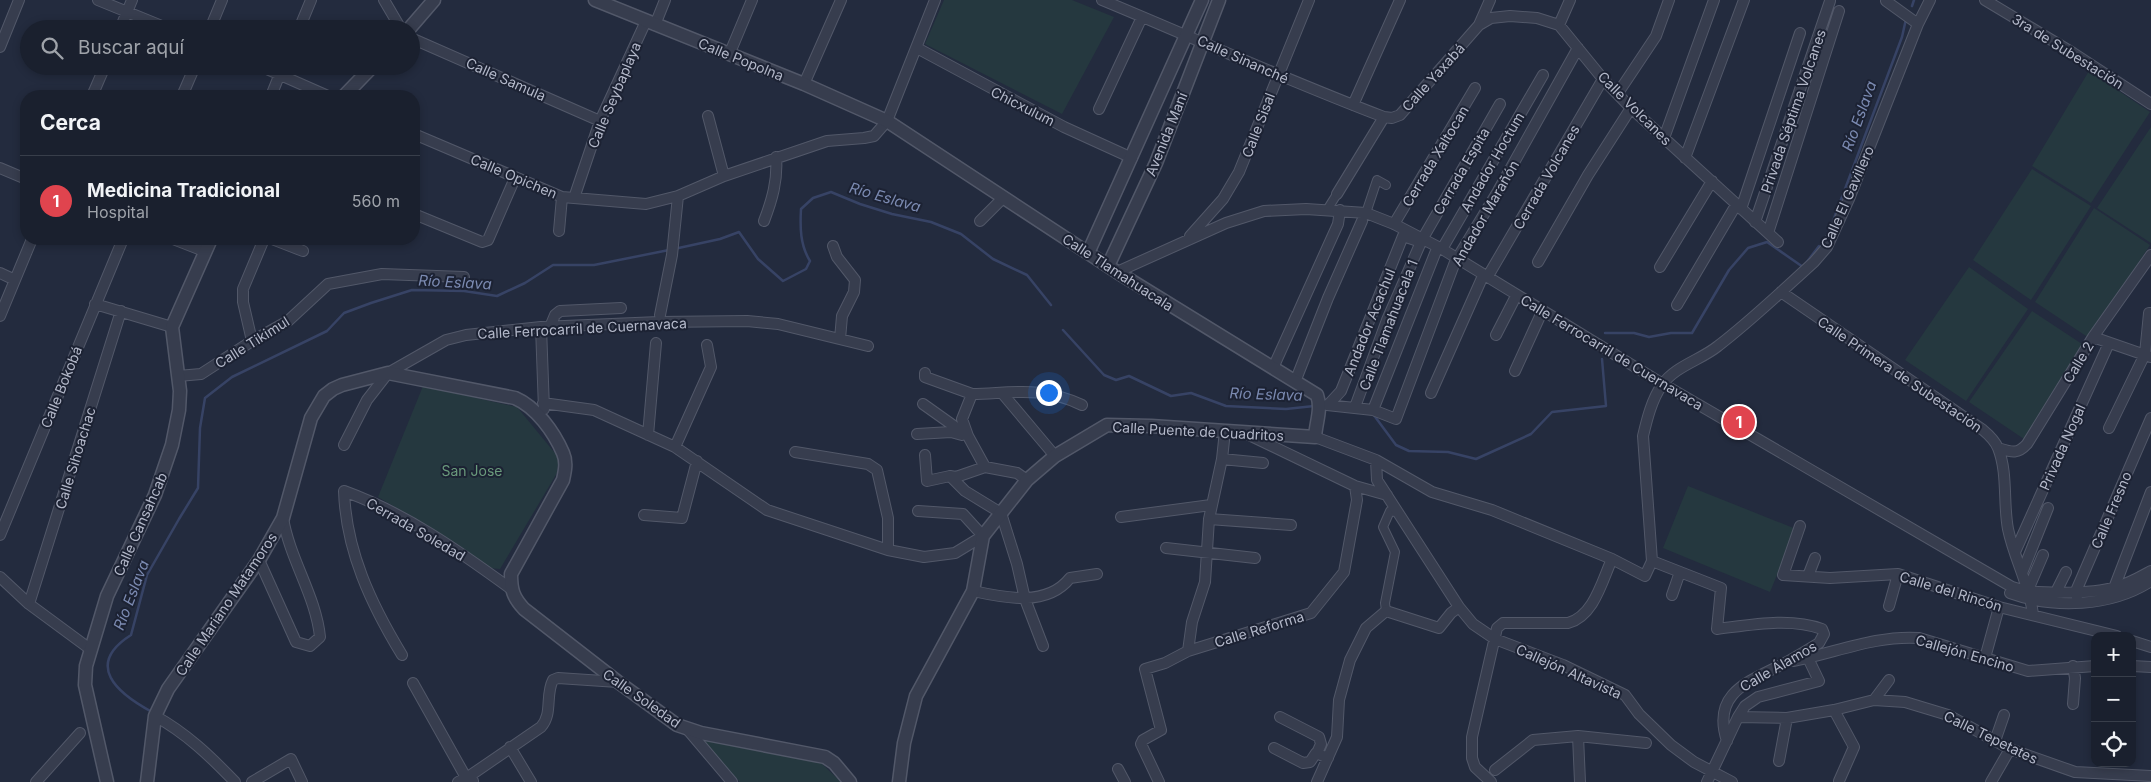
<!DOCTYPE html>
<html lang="es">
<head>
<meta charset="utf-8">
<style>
  :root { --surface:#1a202e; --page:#232836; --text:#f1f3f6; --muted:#9fa3aa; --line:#383e4a; --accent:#88a3f9 }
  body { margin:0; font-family:Inter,sans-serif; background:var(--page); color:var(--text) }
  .controls { position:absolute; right:15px; bottom:15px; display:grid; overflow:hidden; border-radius:10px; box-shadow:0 2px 8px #0003 }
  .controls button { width:45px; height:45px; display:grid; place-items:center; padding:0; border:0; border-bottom:1px solid var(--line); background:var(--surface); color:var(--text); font:25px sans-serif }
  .you { position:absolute; left:1048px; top:392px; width:18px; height:18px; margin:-12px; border:4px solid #fff; border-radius:50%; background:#1a73e8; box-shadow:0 0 0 8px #1a73e833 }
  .badge { display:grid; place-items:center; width:32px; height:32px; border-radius:50%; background:var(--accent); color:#fff; font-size:16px; font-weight:700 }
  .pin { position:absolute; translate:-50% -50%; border:2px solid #fff; box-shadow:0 1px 5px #0006 }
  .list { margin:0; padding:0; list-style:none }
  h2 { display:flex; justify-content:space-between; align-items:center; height:65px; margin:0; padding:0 20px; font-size:21px }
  h2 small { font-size:16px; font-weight:400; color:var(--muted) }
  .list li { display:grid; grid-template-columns:32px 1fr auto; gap:15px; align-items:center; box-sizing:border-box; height:90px; padding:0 20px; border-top:1px solid var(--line) }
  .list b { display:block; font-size:19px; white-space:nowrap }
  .list p { margin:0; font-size:16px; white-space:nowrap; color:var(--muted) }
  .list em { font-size:16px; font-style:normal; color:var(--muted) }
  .icon { flex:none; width:28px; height:28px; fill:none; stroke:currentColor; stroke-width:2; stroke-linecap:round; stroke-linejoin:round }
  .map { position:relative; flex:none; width:2151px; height:782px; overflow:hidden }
  .search { position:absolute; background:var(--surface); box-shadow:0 2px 8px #0003; left:20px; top:20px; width:400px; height:55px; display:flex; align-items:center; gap:12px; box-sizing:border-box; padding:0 18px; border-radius:28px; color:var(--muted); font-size:19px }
  .panel { position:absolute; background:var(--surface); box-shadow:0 2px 8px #0003; left:20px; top:90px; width:400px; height:155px; border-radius:20px }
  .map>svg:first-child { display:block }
</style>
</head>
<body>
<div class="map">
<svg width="2151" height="782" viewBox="0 0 2151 782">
  <rect width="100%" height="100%" fill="#232b3e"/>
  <!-- green -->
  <path fill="#25383f" d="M944,0H1072L1114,17L1062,114L925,44Z
    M2089,71L2150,112L2091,203L2032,166Z
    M2151,127V243L2097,208Z
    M2032,169L2091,206L2031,300L1973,260Z
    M2094,208L2150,245L2089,338L2035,302Z
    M1969,267L2028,309L1966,401L1905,360Z
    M2032,311L2085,346L2024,439L1969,402Z
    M423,386L517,407L559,458L557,473L500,569L489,568L457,544L378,497Z
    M1688,486L1796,529L1770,592L1663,548Z
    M699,739L821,763L841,782H740Z"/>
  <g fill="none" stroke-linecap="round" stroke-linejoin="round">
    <!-- stream -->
    <path stroke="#374365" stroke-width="2.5" d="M1912,6L1914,0
      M1833,221L1902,37L1906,19
      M674,249L720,239L739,232L758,259L783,281L806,269L810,261C800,245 800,227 801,209L813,198L831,192L860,204L892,214L931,222L961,234L993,259L1027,275L1051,305
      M1063,330L1104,375L1116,380L1129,376L1171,396L1191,393L1226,406L1286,409L1314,406
      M1605,333H1634L1649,337L1671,333H1692L1729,270L1748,248L1767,242L1803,267L1819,246
      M1373,414L1396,445L1409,451L1448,452L1476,459L1531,434L1552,412L1606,406L1602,359
      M152,712C117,693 84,665 131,635L147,575L179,519L198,488L200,428L205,398L232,377L327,331L344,313L371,303L412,290L464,291L497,296L525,283L553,265H594L669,250"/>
    <defs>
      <path id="pedestrian" d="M1327,210L1337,194
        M1365,216L1377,180L1386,185
        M1386,611L1385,603L1395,552L1383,527L1390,511L1396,512"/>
      <path id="minor" d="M98,0L169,29
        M384,0L401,29
        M1102,0C1196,39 1289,81 1384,117L1392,118L1400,115L1479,25L1490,0
        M1985,0L2073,53L2151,104
        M1886,1L1918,24
        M655,25L665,0
        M1479,25L1491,18L1510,16L1537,18L1559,25L1603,79L1631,108L1778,242
        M1559,25L1570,0
        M120,29L132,0
        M210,29L222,0
        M299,29L311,0
        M411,38L600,121
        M0,47L19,0
        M917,48L1064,127L1132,158
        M729,55L752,0
        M260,66L328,96
        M804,84L841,0
        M1618,93L1656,36L1669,0
        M92,96L105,66
        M182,96L195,66
        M271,96L283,66
        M1353,105L1400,0
        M1099,109L1142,17
        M708,116L724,176
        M414,134L562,197L646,204L678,196L724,176L827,141L864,138L874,136L887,121L935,0
        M1664,138L1714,0
        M1685,158L1744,0
        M0,168L26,179
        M1337,194L1384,117
        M574,198L600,121L646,21
        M1741,209L1800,33
        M414,214L482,242L488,240L515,178
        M764,221C772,200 778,180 776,157
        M980,221L1003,198
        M1755,222L1830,1
        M1394,224L1475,88
        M559,231L562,197
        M1768,233L1839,11
        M1190,236L1223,199L1239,172L1309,0
        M1423,238L1500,104
        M173,239L204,251
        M272,239L303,251
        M833,246L837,257L855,280L854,292L842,316L840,339
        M1442,249L1543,75
        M1538,262L1588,175L1631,108
        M1660,267L1712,181
        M1117,272L1226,223L1264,211L1306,209L1366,213L1394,224L1442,249L1663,384L2012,587C2034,595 2093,594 2116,587C2128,584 2140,577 2151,571
        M0,273L15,280
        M1488,276L1603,79
        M1781,292L1983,430C1989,435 1995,441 1998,448C2008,473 2003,503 2008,529C2014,558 2029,584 2033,614
        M95,304L172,327
        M1677,305L1736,205
        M660,315L672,255L678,196
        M0,316L32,239
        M541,327L544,409
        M550,327L555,315L560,311L621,308
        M1496,335L1515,298
        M2093,337L2151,357
        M252,341L243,302V289L264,239
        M1273,368L1338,224L1340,210
        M1515,371L1541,314
        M925,373V377L972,394
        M178,376L201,374L252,341L288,321L328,284L382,274L464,277
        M1295,382L1328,298L1362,221
        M1002,393L1055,456
        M1431,393L1482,278
        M543,403L594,410L675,447L767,510L888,550L924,557L955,553L983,536L963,514L918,511
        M923,404L968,436
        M1329,404L1341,391L1403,236L1415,240
        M1327,405L1373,410L1396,419L1455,262L1498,191L1578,48
        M1355,407L1387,320L1421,242
        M1373,410L1436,251
        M2109,428L2145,354L2149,313H2151
        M917,434L951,432L962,435
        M1247,434L1355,486L1387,495
        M648,435L656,343
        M1315,437L1376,460L1432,492L1492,510L1612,559L1645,576L1652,561L1643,436C1647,419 1652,399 1662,385C1675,366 1701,360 1718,346C1752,320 1783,290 1814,262L1827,247L1849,199L1918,24L1930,0
        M344,445L367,400L388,373L446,340L466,335L541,327L659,322L747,321L778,324L868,346
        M675,447L711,367L707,345
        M1998,448C2011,452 2017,455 2027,444L2093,337L2151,255
        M795,452L868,464L877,470L888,518V550
        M925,455L927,481L950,476L965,491L1001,513L1017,564L1025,599L1043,646
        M1222,459L1263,463
        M1376,460L1377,480L1459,607L1473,624L1495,639L1563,665L1625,695L1639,714L1671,745L1694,762L1732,782
        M950,476L956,477L985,467
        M1027,480L1017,473L985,467L968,436L962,419L972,394C1014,393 1042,386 1082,405
        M644,515L682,518L697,461
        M1121,517L1211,505
        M1209,519L1291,525
        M1800,526L1783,575L1830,578L1898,574L1999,607L2117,636
        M0,535L123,239
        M1166,548L1255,558
        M2015,552L2109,343
        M259,560L296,642L310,646L320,637C316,596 290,560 283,518
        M1652,561L1721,588L1717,629C1750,625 1790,617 1822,629L1824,634L1819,643C1806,651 1793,659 1779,666C1745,683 1712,695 1727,741
        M2022,573L2048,508
        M1808,576L1815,558
        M0,577L29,604L90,649
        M2114,588L2151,492
        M2028,590L2043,555
        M973,591C1005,598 1047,607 1070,578L1097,574
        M2056,592L2066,572
        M2010,593C2054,609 2111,607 2151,581
        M1672,595L1680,572
        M2077,597L2076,591L2151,418
        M29,604L121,311
        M1889,606L1898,574
        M2132,641L2151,647
        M1188,651L1192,622L1205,582L1209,519L1222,459L1225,431
        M402,655C371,604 346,551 344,491C405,513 459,551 511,589
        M1985,658L1999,607
        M1793,661C1835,653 1876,635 1919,638L2028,671L2095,666
        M2132,666L2151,667
        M413,683L464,774L473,781
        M1874,700L1889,680
        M2073,704L2075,678L2073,666
        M1834,710L1854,747L1839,781
        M155,716C186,733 210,756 235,782
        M1280,717L1319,737L1321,744L1317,753
        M1738,717L1745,706L1758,697L1819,681L1808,658
        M688,730L732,782
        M1578,736L1580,782
        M1995,741L2004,715
        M510,747L531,782
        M1274,748L1303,763L1310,762L1316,753L1328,758
        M1779,761L1787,718
        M1118,769L1125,782
        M1495,770L1533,740L1578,736L1646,743
        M36,782L80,733
        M252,782L291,759L302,782
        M458,782L468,777L541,727C553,714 545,695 553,680L558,678L618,682
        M1159,782L1141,744L1143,740L1161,730L1145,669L1165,663L1188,651L1311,613L1344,572L1357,500L1355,486
        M1317,782L1337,737L1339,700L1350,660L1366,628L1386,611L1439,628L1451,613L1459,607
        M1491,782L1475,767L1472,758V737L1497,628L1503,623H1568C1594,616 1602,581 1612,559
        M1707,782L1738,717L1787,718L1834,710L1874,700L1905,702L1948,715L2010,749L2075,772L2151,776
        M1991,782L2010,749"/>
      <path id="tertiary" d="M595,0L804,84L887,121L1117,272L1317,395C1322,409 1316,422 1315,437L1151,426L1107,425L1055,456L1027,480L983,536L973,591L916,696L904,743L899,782
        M409,29L434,0
        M344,96L373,66
        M1088,253L1202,0
        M1108,266L1156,163L1219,0
        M107,782L85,685L86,666L107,596L155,495L172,445L179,410L180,391L172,327L211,239
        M147,782L155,716L168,689L259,560L283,518L311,418L324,396L333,389L342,385L388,373L515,398C536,407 554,432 563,453C567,462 565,471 563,480L511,574C511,590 513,597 524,609L618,682L677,725L701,733L825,757L834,763L850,782"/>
    </defs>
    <!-- pedestrian casing -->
    <use href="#pedestrian" stroke="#525869" stroke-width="10"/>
    <!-- minor casing -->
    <use href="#minor" stroke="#525869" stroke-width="12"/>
    <!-- tertiary casing -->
    <use href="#tertiary" stroke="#525869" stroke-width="15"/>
    <!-- pedestrian -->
    <use href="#pedestrian" stroke="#373d4e" stroke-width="8"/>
    <!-- minor -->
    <use href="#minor" stroke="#373d4e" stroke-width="10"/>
    <!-- tertiary -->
    <use href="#tertiary" stroke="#373d4e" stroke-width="12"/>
  </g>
  <g text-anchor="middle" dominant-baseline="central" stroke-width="4" stroke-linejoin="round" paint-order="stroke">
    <!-- street labels -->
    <g font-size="14" fill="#b3b8c9" stroke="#1c2233">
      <text transform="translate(2068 51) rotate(32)">3ra de Subestación</text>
      <text transform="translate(741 59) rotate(22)">Calle Popolna</text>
      <text transform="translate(1243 59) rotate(24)">Calle Sinanché</text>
      <text transform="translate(1433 77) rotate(-48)">Calle Yaxabá</text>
      <text transform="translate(506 79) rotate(24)">Calle Samula</text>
      <text transform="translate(614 95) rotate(-67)">Calle Seybaplaya</text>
      <text transform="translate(1023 106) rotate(27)">Chicxulum</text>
      <text transform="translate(1635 108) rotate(45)">Calle Volcanes</text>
      <text transform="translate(1793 111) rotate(-71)">Privada Séptima Volcanes</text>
      <text transform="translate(1258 125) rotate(-69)">Calle Sisal</text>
      <text transform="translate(1166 134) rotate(-68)">Avenida Maní</text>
      <text transform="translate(1435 156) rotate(-59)">Cerrada Xaltocan</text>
      <text transform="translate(1492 162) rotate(-60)">Andador Hoctum</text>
      <text transform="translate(1461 171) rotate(-60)">Cerrada Espita</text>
      <text transform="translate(514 176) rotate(23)">Calle Opichen</text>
      <text transform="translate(1546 177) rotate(-60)">Cerrada Volcanes</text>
      <text transform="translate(1847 197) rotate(-66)">Calle El Gavillero</text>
      <text transform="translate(1485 213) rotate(-60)">Andador Marañón</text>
      <text transform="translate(1118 272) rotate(33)">Calle Tlamahuacala</text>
      <text transform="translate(1369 322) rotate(-68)">Andador Acachul</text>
      <text transform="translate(1388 325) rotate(-69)">Calle Tlamahuacala 1</text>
      <text transform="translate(582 328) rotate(-3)">Calle Ferrocarril de Cuernavaca</text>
      <text transform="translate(252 342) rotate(-32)">Calle Tikimul</text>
      <text transform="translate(1612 352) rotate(31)">Calle Ferrocarril de Cuernavaca</text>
      <text transform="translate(2078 362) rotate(-59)">Calle 2</text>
      <text transform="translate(1900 374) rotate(34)">Calle Primera de Subestación</text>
      <text transform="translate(61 387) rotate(-68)">Calle Bokobá</text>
      <text transform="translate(1198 431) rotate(3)">Calle Puente de Cuadritos</text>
      <text transform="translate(2062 447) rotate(-66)">Privada Nogal</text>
      <text transform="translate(75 458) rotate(-73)">Calle Sihoachac</text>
      <text transform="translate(2111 510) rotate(-67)">Calle Fresno</text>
      <text transform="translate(140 524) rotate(-66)">Calle Cansahcab</text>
      <text transform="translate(416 529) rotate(30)">Cerrada Soledad</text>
      <text transform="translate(1951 591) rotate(17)">Calle del Rincón</text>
      <text transform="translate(226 604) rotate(-56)">Calle Mariano Matamoros</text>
      <text transform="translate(1259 629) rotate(-17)">Calle Reforma</text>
      <text transform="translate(1965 653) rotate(16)">Callejón Encino</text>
      <text transform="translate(1778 666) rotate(-30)">Calle Álamos</text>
      <text transform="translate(1569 671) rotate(24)">Callejón Altavista</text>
      <text transform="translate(642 698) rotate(35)">Calle Soledad</text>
      <text transform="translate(1991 737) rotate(26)">Calle Tepetates</text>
    </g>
    <!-- park labels -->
    <g font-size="14" fill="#6a9a7c" stroke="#1c2233">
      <text x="472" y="470">San Jose</text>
    </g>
    <!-- water labels -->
    <g font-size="15" font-style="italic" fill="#7b8ab1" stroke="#1c2233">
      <text transform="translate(1859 116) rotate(-70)">Río Eslava</text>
      <text transform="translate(885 197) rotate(16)">Río Eslava</text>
      <text transform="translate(455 282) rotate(3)">Río Eslava</text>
      <text transform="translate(1266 394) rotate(2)">Río Eslava</text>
      <text transform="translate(131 595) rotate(-69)">Río Eslava</text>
    </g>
  </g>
</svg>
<div class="controls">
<button>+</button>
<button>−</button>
<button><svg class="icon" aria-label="locate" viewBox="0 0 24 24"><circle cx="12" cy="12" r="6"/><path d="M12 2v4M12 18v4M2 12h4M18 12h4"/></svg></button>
</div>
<div class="you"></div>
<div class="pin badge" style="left:1739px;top:422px;background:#e0444e">1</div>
<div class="search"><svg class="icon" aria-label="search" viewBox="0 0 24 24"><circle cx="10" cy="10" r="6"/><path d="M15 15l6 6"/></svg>Buscar aquí</div>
<section class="panel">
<h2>Cerca<small></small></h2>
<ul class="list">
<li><span class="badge" style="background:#e0444e">1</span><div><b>Medicina Tradicional</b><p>Hospital</p></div><em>560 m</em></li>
</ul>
</section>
</div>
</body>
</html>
